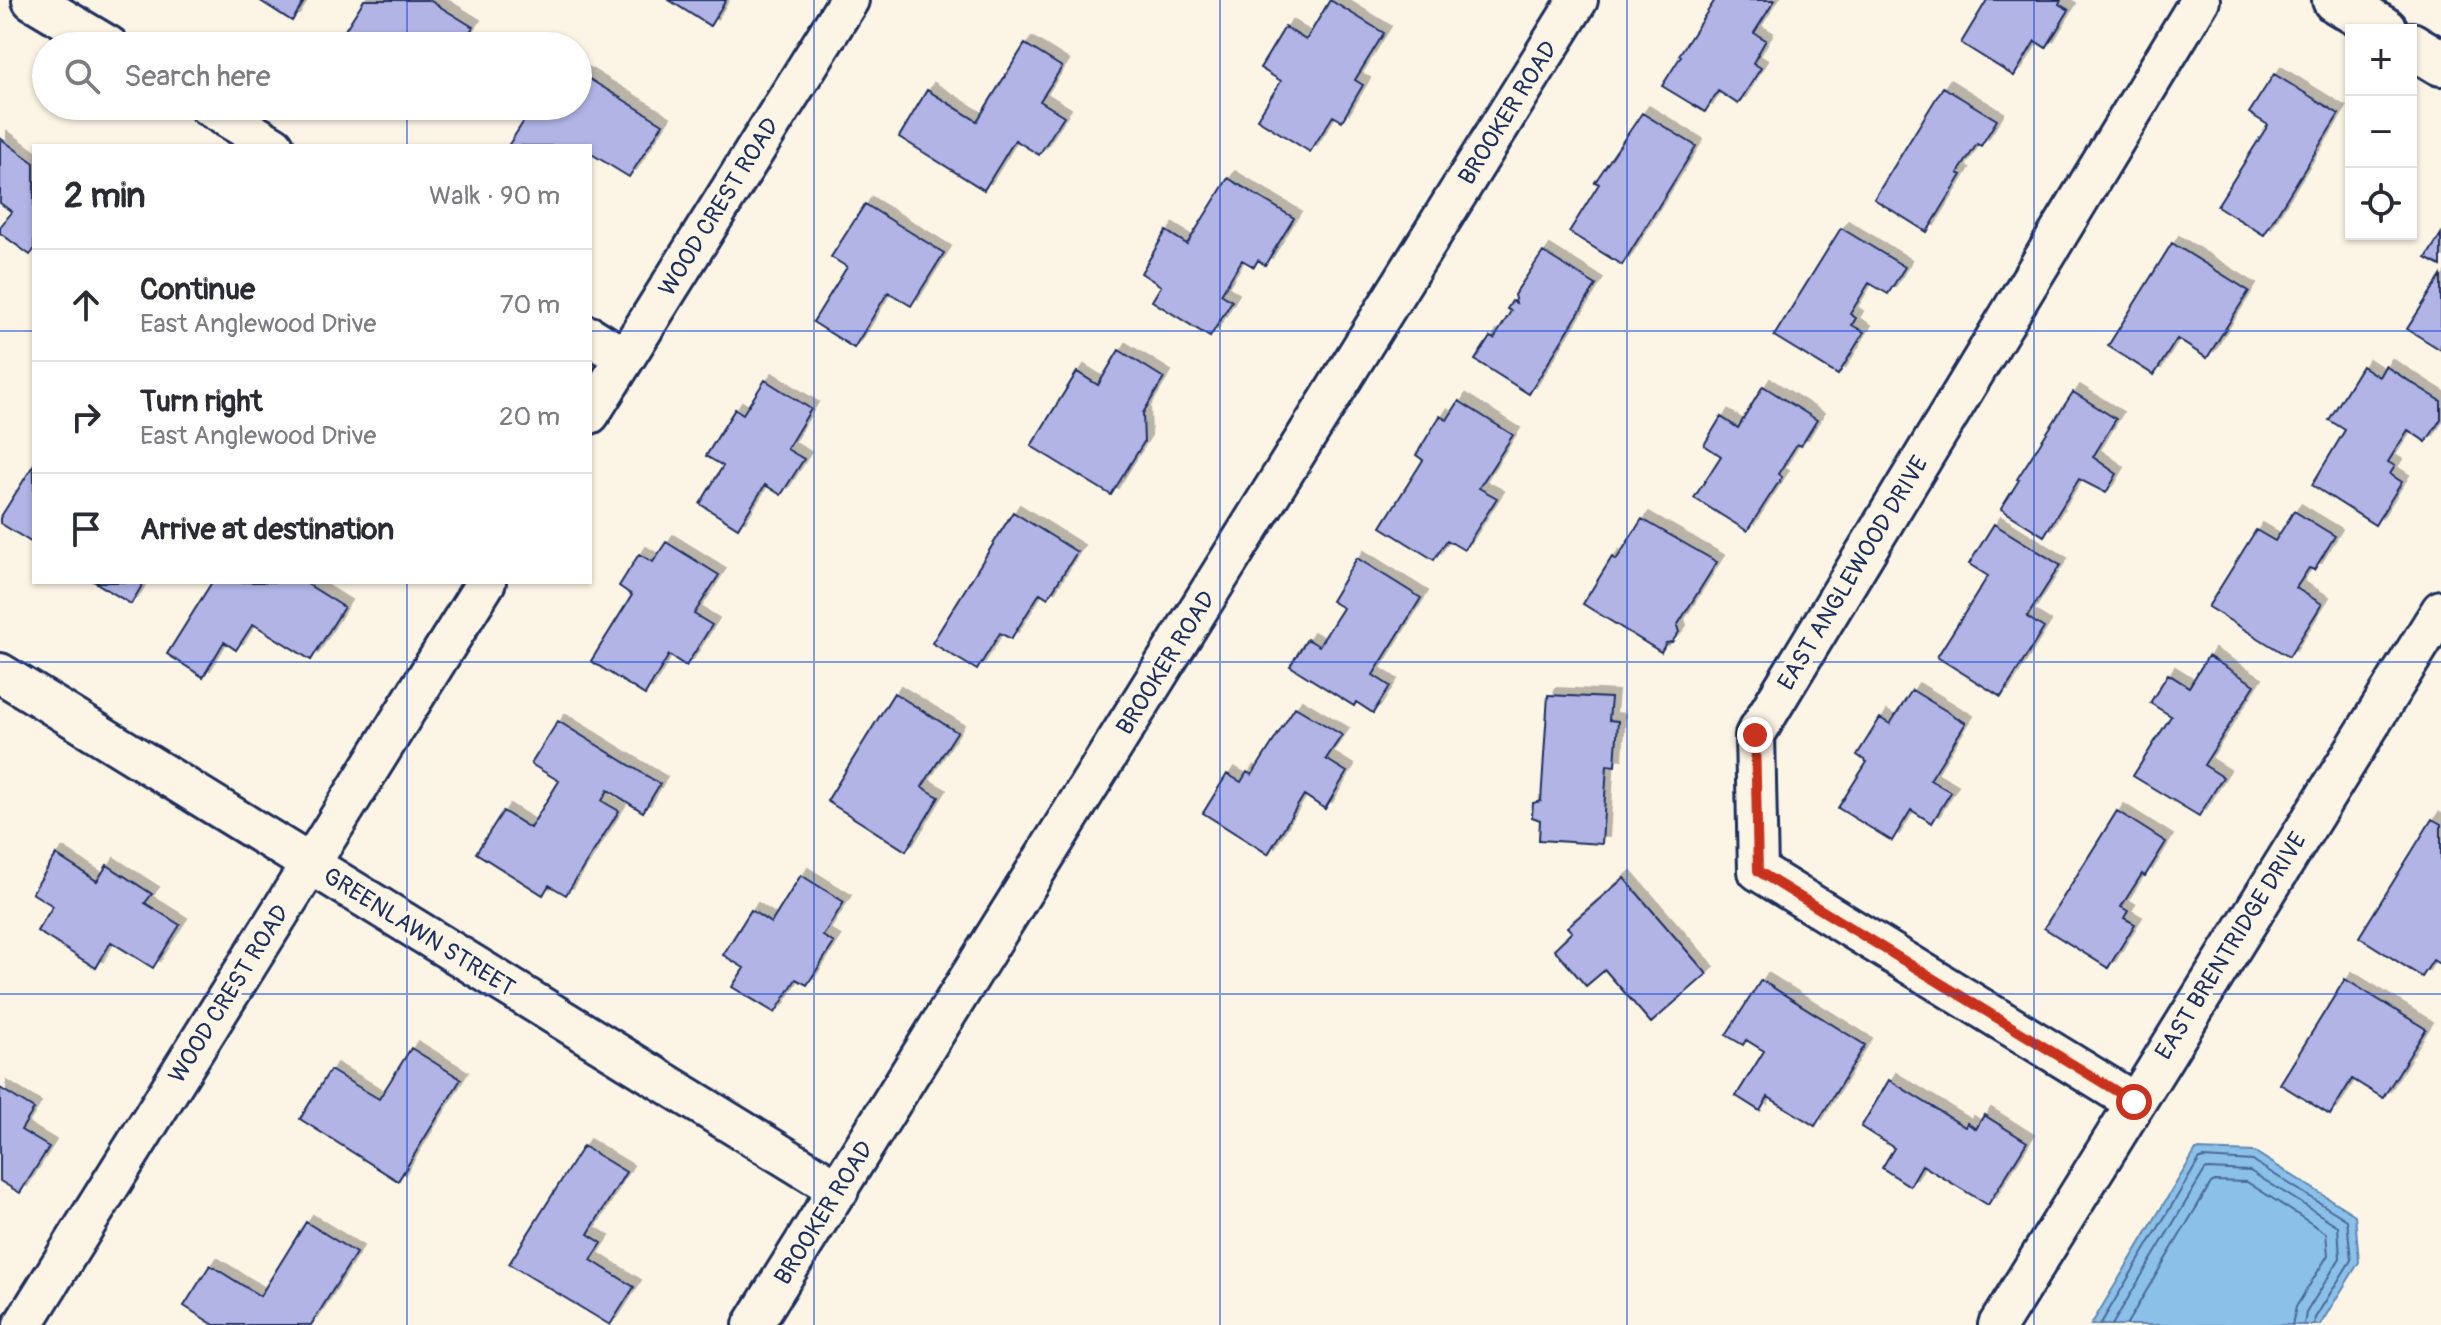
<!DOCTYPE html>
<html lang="en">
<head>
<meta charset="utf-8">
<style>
  :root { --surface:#fff; --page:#f2f2f3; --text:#2b2b33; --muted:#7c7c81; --line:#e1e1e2 }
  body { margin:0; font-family:Pangolin,sans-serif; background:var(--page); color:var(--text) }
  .controls { position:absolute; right:24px; top:24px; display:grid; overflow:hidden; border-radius:0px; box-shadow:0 2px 6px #0004 }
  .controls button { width:72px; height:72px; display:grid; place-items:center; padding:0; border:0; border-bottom:2px solid var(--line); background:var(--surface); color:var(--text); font:40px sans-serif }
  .stop { position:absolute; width:24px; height:24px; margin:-18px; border:6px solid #c8321e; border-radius:50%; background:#fff }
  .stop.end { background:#c8321e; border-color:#fff; box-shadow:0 2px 8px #0008 }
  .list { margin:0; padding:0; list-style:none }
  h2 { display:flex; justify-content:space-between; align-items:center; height:104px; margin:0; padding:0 32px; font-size:34px }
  h2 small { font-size:26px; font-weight:400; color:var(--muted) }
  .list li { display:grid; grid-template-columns:52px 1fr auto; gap:24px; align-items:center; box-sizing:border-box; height:112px; padding:0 32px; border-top:2px solid var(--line) }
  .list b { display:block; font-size:30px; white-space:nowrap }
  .list p { margin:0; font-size:26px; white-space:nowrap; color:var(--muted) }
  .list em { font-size:26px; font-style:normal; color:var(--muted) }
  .icon { flex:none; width:44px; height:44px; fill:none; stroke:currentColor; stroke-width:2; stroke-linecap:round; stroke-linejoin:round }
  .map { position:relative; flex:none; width:2441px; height:1325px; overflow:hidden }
  .search { position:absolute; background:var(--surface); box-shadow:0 2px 6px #0004; left:32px; top:32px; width:560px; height:88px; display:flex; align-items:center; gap:20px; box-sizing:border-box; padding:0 28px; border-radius:44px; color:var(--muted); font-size:30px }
  .panel { position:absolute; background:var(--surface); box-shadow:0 2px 6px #0004; left:32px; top:144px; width:560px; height:440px; border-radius:0px }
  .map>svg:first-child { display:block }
</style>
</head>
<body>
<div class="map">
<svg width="2441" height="1325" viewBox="0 0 2441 1325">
  <defs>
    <filter id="shadow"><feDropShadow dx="7" dy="-7" stdDeviation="0" flood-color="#0004"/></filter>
  </defs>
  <rect width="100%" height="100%" fill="#fcf5e5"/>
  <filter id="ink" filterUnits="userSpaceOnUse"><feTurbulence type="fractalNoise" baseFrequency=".0125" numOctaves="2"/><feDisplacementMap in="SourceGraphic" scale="16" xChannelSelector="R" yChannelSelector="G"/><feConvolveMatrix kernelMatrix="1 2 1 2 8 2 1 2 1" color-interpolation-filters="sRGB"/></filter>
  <g filter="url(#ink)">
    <!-- water -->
    <path fill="#8bc0e8" stroke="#5e86b1" stroke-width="2" d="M2196,1150L2255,1152L2355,1215L2359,1262L2320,1325H2091Z"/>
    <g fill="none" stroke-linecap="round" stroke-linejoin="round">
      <!-- shore -->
      <path stroke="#486995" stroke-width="2" d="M2100,1325L2199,1160L2203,1158L2253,1161L2347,1220L2351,1260L2315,1318L2314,1325
        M2112,1325L2205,1170L2208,1169L2250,1171L2338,1226L2340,1258L2306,1313L2304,1325
        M2126,1325L2211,1183L2215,1181L2247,1182L2326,1233L2328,1255L2296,1307L2292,1325"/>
    </g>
    <!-- building -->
    <path fill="#b1b4e5" stroke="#1b2f5e" stroke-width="2" filter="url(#shadow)" d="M259,0H305L292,21Z
      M364,0H429L473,27L461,46H335Z
      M669,0H726L710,26Z
      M1330,0L1384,33L1355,80L1363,85L1342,121L1333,116L1310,152L1257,119L1281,81L1260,68L1285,27L1306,40Z
      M1715,0H1775L1754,33L1766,40L1753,63L1761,68L1738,104L1718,91L1705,112L1662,86L1681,56L1679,55Z
      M1987,0H2061L2059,4L2069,10L2046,48L2035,41L2014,76L1961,43Z
      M1025,44L1062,67L1040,101L1064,116L1039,155L1015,140L984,190L899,137L927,90L977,121Z
      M578,72L663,124L629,177L590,153V146H508L529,113L519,106H578Z
      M2274,74L2339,114L2264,235L2217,206L2268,125L2249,113Z
      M1943,87L1997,120L1981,146L1977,144L1958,173L1962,175L1927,232L1874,199Z
      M1642,113L1696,146L1622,265L1569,232L1599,184L1595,182Z
      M0,138L34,163V250L30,255L0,233V227L12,212L0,203Z
      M1228,178L1294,218L1265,265L1258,260L1254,267L1242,260L1221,294L1232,301L1210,337L1152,301L1161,286L1141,273L1166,231L1187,244Z
      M865,204L944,253L911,306L888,292L854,348L813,322L847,267L831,257Z
      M1841,228L1905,267L1888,294L1869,283L1850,314L1856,318L1852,325L1864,332L1838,375L1774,336Z
      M2441,234V266L2426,258Z
      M2172,243L2249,291L2207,358L2177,339L2154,375L2108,346Z
      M1543,252L1596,285L1529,394L1475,360L1490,337L1494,339L1511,311L1507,309L1512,301L1516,303L1514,295Z
      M2441,276V350L2407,329Z
      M1119,350L1164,378L1143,413L1144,442L1111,495L1031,446L1077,372L1098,385Z
      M2362,366L2379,377L2385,366L2441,401V419L2426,442L2408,430L2388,462L2395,466L2390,474L2402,482L2375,525L2312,485L2345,430L2329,420Z
      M765,380L811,409L787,449L804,459L781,495L765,485L738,528L700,504L723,466L706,456L735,409L743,414Z
      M1763,386L1817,420L1801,446L1797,444L1778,474L1782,477L1747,531L1694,498L1721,456L1704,445L1721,417L1738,428Z
      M2073,392L2116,419L2093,457L2117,474L2106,493L2079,479L2044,536L2001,509L2019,480L2017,479Z
      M1459,401L1513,435L1479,488L1497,498L1464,550L1447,540L1434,560L1381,527L1423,460L1416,455L1440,416L1447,420Z
      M34,464V544L0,523V518Z
      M2294,511L2335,536L2314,570L2309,568L2296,588L2322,604L2289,657L2208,607L2256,530L2275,541Z
      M1013,512L1077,552L1048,598L1040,593L1011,639L1000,633L977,670L932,643Z
      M1642,519L1717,562L1677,626L1679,632L1672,642L1666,643L1661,652L1583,604L1612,557L1616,560Z
      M1994,524L2060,565L2027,617L2044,628L2001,697L1937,657L1988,576L1969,564Z
      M666,542L719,575L694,614L712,625L686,666L669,655L645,695L591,661L632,595L619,586L639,554L653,562Z
      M1357,558L1421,598L1373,675L1390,686L1373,713L1356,702L1354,706L1290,666L1307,639L1319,646L1343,608L1331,601Z
      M95,582H144L131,604Z
      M212,582H304L344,607L311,660L253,624L236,650L224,642L203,677L167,654Z
      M2208,656L2255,685L2204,765L2223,777L2199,816L2133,776L2171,716L2150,703L2168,674L2189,687Z
      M1912,690L1966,723L1930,780L1951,792L1932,823L1911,810L1892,841L1838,808L1867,762L1857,755L1880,718L1890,724Z
      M894,693L957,732L922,787L939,797L906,851L827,801Z
      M1548,695L1611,698L1609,720L1618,721L1615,766L1607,765L1602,844L1539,840L1540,820L1532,817L1533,803L1541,801Z
      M1295,707L1342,735L1326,759L1347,772L1325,809L1304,795L1268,854L1203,813L1227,774L1241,782L1247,772L1252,775Z
      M558,721L660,784L643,812L608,790L602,801L619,811L566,895L549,885L543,895L476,853L503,811L530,828L559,781L531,764Z
      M2117,811L2166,842L2145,876L2142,874L2121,907L2128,911L2124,918L2135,924L2108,968L2044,928Z
      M2432,819L2441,824V965L2433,960L2422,977L2359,937Z
      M56,855L97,881L107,865L152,894L145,903L180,925L153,968L111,942L96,968L37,931L53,906L32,893Z
      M801,875L844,902L823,936L834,943L807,985L796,979L775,1013L732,987L744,968L723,955L751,910L771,923Z
      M1624,878L1707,974L1651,1023L1605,970L1586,986L1554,949L1572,932L1567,927Z
      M2345,979L2426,1029L2383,1098L2352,1079L2330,1115L2280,1084Z
      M1761,980L1865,1045L1815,1126L1768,1097L1760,1111L1736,1096L1764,1051L1746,1040L1743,1045L1726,1035Z
      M411,1048L461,1079L398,1181L300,1119L330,1070L379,1099Z
      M1889,1080L1965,1127L1967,1123L1976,1129L1984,1115L2027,1142L1988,1205L1922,1165L1910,1186L1882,1168L1894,1148L1861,1127Z
      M0,1088L34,1109L21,1130L49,1147L20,1193L0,1181Z
      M583,1146L626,1172L588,1234L602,1243L591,1260L634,1287L610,1325L509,1264Z
      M306,1222L356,1253L311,1325H214L184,1306L210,1265L260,1296Z"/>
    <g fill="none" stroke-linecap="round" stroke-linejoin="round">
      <defs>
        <path id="street" d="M32,0L109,46
          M208,106L274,146
          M590,336L625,358
          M590,414L849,0
          M0,673L839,1190
          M2134,1102L1758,871L1755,735L2200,0
          M23,1325L486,582
          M753,1325L1578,0
          M1998,1325L2441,610"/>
        <path id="secondary" d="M2335,0L2385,30
          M2411,45L2441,63"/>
      </defs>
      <!-- street casing -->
      <use href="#street" stroke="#1b2f5e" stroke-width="44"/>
      <!-- secondary casing -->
      <use href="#secondary" stroke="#1b2f5e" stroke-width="50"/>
      <!-- street -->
      <use href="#street" stroke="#fcf5e5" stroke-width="38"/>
      <!-- secondary -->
      <use href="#secondary" stroke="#fcf5e5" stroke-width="44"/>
    </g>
  </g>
  <g fill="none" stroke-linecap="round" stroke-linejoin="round" filter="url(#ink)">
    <!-- route -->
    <path stroke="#c8321e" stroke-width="10" d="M1755,735L1758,871L2134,1102"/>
  </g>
  <!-- grid -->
  <path fill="none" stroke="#1d4ed8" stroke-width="2" stroke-opacity="0.55" d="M407,0V46M814,0V1325M1220,0V1325M1627,0V1325M2034,0V1325M407,106V146M0,331H34M590,331H2441M407,582V1325M0,662H2441M0,994H2441"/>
  <g text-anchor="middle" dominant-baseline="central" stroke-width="8" stroke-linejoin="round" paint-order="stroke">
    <!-- street labels -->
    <g font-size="24" fill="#1b2f5e" stroke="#fcf5e5">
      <text transform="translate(1508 113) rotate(-58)">BROOKER ROAD</text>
      <text transform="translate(719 207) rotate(-58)">WOOD CREST ROAD</text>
      <text transform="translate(1853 573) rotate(-59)">EAST ANGLEWOOD DRIVE</text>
      <text transform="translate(1166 663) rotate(-58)">BROOKER ROAD</text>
      <text transform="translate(419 932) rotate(32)">GREENLAWN STREET</text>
      <text transform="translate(2231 946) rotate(-58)">EAST BRENTRIDGE DRIVE</text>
      <text transform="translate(229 994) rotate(-58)">WOOD CREST ROAD</text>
      <text transform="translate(824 1213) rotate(-58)">BROOKER ROAD</text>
    </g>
  </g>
</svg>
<div class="controls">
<button>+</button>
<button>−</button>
<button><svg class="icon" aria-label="locate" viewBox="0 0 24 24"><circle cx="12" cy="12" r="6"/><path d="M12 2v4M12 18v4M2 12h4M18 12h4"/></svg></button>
</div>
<div class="stop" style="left:2134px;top:1102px"></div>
<div class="stop end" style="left:1755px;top:735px"></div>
<div class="search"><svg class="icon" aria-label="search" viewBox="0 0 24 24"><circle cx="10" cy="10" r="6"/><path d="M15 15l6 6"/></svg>Search here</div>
<section class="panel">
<h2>2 min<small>Walk · 90 m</small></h2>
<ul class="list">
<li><svg class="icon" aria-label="ahead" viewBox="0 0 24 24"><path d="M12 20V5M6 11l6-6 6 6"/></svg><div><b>Continue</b><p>East Anglewood Drive</p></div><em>70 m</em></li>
<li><svg class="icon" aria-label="right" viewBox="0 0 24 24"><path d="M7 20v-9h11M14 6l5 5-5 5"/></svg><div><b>Turn right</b><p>East Anglewood Drive</p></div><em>20 m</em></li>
<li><svg class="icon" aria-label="arrive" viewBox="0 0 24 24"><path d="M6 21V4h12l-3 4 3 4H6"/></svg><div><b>Arrive at destination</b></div></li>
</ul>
</section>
</div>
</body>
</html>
